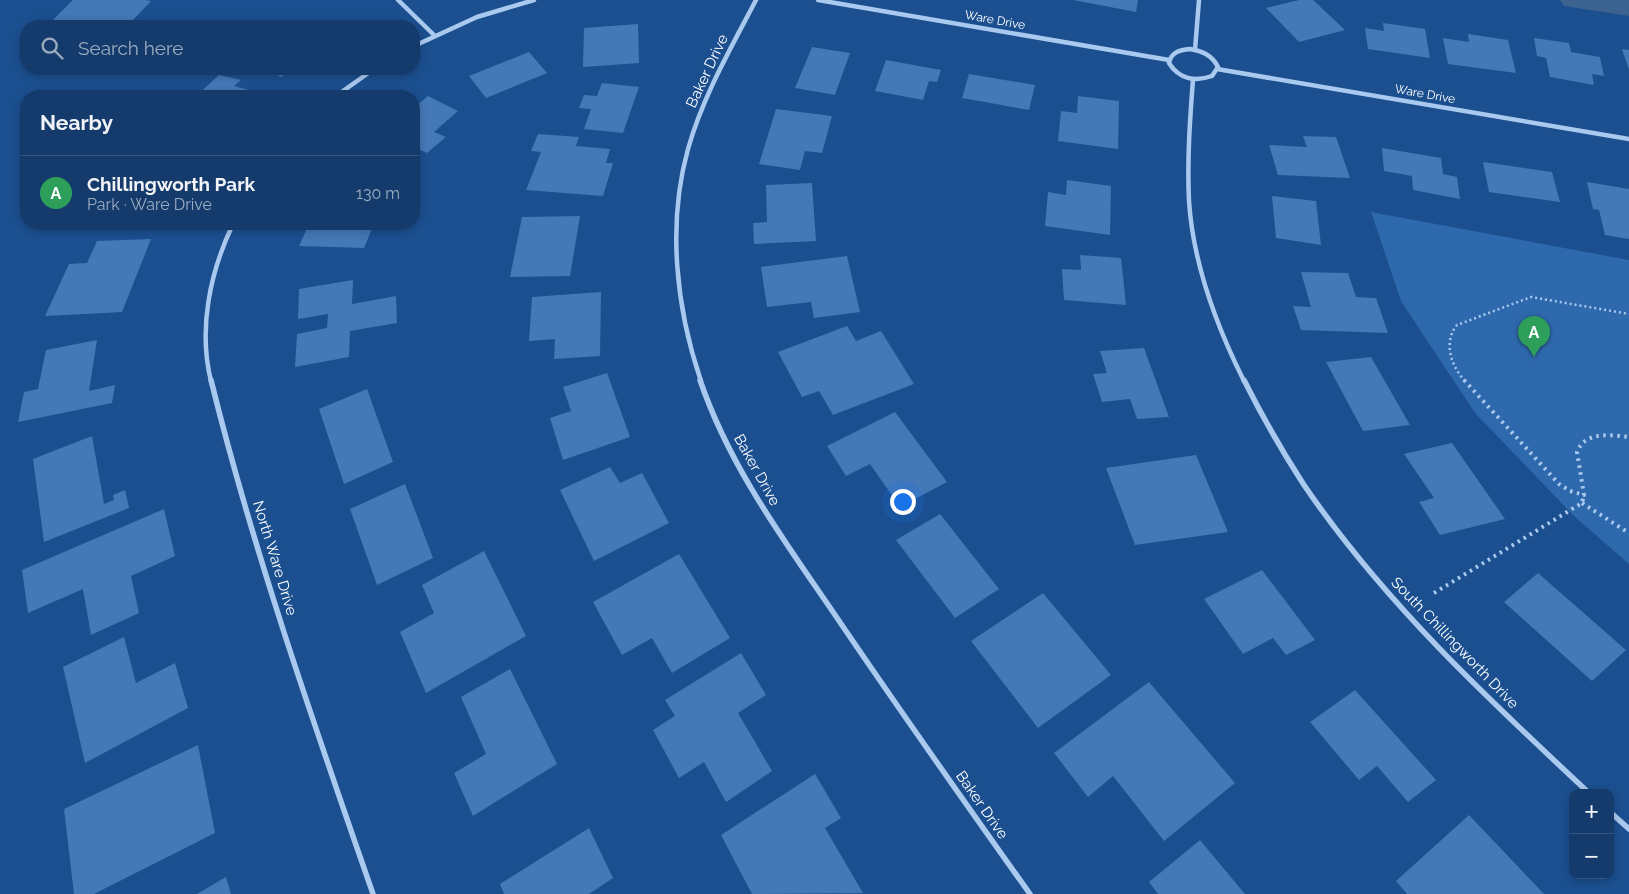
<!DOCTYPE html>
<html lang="en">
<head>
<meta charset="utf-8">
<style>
  :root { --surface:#143b6b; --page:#214673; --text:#f1f3f6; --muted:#9dadc1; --line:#33557e; --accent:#ffd166 }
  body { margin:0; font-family:Raleway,sans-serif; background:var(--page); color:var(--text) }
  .controls { position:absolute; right:15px; bottom:15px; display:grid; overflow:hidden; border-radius:10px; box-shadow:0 2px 8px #0003 }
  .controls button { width:45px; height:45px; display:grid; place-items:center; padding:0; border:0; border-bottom:1px solid var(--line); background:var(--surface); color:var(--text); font:25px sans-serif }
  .you { position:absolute; left:902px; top:501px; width:18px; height:18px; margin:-12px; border:4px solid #fff; border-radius:50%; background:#1a73e8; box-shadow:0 0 0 8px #1a73e833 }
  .badge { display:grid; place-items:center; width:32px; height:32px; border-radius:50%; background:var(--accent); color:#fff; font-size:16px; font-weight:700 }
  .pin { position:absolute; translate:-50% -41px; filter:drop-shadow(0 1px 2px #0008) }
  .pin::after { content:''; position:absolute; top:26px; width:18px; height:15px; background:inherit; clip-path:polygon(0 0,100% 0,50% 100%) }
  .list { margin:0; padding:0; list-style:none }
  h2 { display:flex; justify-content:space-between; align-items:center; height:65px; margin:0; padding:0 20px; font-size:21px }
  h2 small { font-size:16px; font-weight:400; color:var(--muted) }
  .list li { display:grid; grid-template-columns:32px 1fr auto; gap:15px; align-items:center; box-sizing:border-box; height:75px; padding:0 20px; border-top:1px solid var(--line) }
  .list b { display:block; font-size:19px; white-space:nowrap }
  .list p { margin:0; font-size:16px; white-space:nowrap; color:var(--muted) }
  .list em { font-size:16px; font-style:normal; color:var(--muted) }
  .icon { flex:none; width:28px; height:28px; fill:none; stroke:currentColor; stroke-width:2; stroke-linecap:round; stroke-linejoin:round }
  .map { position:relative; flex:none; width:1629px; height:894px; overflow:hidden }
  .search { position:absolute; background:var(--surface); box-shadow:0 2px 8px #0003; left:20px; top:20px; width:400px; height:55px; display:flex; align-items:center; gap:12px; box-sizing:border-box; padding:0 18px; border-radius:20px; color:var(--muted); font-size:19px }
  .panel { position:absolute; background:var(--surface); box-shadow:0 2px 8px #0003; left:20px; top:90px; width:400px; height:140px; border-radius:20px }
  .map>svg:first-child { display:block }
</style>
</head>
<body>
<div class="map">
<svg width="1629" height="894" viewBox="0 0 1629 894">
  <rect width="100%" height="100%" fill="#1b4f8f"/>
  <!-- green -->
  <path fill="#2e69ad" d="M1371,212L1629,260V564L1574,516L1475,413L1401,301Z"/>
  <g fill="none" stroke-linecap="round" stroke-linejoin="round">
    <!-- canal -->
    <path fill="#3c6290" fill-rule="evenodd" d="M1560,0H1629V16L1564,6Z"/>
  </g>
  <!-- building -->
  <path fill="#4478b7" d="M73,0H145L151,1L130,23L109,20L103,26L49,24Z
    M1073,0H1138L1136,12Z
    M1299,0H1313L1345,30L1299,42L1266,8Z
    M1383,23L1425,29L1430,58L1368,49L1365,28L1384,31Z
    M638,24L639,63L583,67L584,28Z
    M1468,34L1508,40L1516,73L1448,64L1443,38L1469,42Z
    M1534,38L1569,43L1571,52L1600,57L1604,76L1592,74L1594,85L1550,77L1546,58L1537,56Z
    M812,47L850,53L835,95L795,88Z
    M1622,49L1629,50V70Z
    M529,52L547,73L486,98L469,76Z
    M886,60L941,70L937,82L929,81L923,100L875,91Z
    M265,69H293L281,77Z
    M969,74L1035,85L1029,110L962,98Z
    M219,75L241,80L234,86L263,94L261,96H196Z
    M602,83L639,87L623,133L584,129L591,109L579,108L584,95L597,96Z
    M428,96L458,111L434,132L446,137L427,153L414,147V108Z
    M1078,96L1119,101L1118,149L1058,141L1061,111L1077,113Z
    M776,109L832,116L822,153L805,151L800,170L759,164Z
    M538,134L579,137L576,146L610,149L606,163H613L603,196L526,190L541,152L531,151Z
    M1303,136L1336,137L1350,178L1278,175L1269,145L1307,147Z
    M1382,148L1441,158L1443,174L1457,177L1460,199L1413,190L1412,176L1384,171Z
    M1483,162L1552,172L1560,202L1489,192Z
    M1067,180L1111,186L1110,235L1045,226L1048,192L1066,195Z
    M1587,182L1629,189V239L1605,235L1599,210L1593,209Z
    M812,183L816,241L754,244L753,223L767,222L766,185Z
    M1272,196L1316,201L1321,245L1276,238Z
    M580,216L570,276L510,277L522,217Z
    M309,224H374L364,248L299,246Z
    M151,239L122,312L45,316L69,264L87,263L97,241Z
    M1080,255L1121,258L1126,305L1064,300L1062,269L1081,270Z
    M847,256L860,312L814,318L811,302L767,307L761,267Z
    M1301,272L1348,273L1356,297L1376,298L1388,333L1301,330L1293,306L1311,307Z
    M353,280L352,304L396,296L397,323L350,331L349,357L295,367L297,334L327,328L328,314L298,319L299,289Z
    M601,292L600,356L554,359L555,339L529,341L532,297Z
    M847,326L856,341L881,331L914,384L833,415L819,391L802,397L778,352Z
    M97,340L89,391L115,385L112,403L18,422L24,392L38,389L46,350Z
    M1144,348L1169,417L1137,419L1130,399L1102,402L1093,374L1107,373L1100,351Z
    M1371,357L1410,425L1363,431L1326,362Z
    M607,373L630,437L563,460L550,418L571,411L563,387Z
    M367,389L393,462L344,484L319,409Z
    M895,412L947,482L900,507L870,464L846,476L827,446Z
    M92,436L104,504L114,500L113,495L125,490L129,508L44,542L33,459Z
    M1452,443L1505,519L1440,535L1419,502L1434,498L1404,454Z
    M1196,455L1228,532L1135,545L1106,468Z
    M610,467L620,483L642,473L669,523L594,561L560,490Z
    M405,484L433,558L377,585L350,509Z
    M164,509L175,556L131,576L139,613L91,635L83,589L28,613L22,570Z
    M940,514L999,589L955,618L896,540Z
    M484,551L526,636L426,693L400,632L434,613L422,585Z
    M679,554L730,638L672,673L652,638L622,655L593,602Z
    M1262,570L1315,640L1286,655L1273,638L1243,654L1204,599Z
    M1538,573L1626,650L1592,681L1504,602Z
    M1043,593L1111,675L1038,728L971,641Z
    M124,637L136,683L175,663L188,708L85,763L63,667Z
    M741,653L766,695L738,713L772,771L726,802L704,762L679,778L653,730L675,716L665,700Z
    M510,669L557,764L473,816L454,773L486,754L461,697Z
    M1149,682L1235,783L1164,841L1113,776L1088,797L1054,753Z
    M1355,690L1436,780L1408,802L1377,766L1359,780L1310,722Z
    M198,745L215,833L94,894H74L64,809Z
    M815,774L841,818L825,828L863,893L752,894L721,835Z
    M1469,815L1544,894H1407L1396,881Z
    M589,828L613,878L589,894H504L500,884Z
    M1200,840L1245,894H1158L1149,882Z
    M226,877L231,894H197Z"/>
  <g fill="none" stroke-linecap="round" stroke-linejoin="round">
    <!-- path-far1 -->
    <path stroke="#a9c9ee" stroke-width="2.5" stroke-dasharray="2 3" stroke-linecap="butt" d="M1465,381C1451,366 1443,342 1457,325L1531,297L1629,314"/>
    <!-- path -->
    <path stroke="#a9c9ee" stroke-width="4" stroke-dasharray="2.5 4.5" stroke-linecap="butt" d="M1464,380L1559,484L1570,491L1584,495L1577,452C1585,431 1610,435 1629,437
      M1582,503L1629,533
      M1434,593L1582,503L1584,495"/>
    <!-- minor-far1 -->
    <path stroke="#a9c9ee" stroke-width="4.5" d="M398,0L434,35
      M818,0L1169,60
      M414,46L477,17L534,0
      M1190,49C1202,51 1212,55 1218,67L1212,76C1195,82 1179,79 1169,63C1171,52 1180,50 1190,49Z
      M1195,50L1199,0
      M1217,69L1629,139
      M1193,79C1190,119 1187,160 1189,201C1193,263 1216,325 1244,381
      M336,96L374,69
      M211,381C198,329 210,272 233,224
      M701,381C676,308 667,224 688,149C703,96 731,48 756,0"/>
    <!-- minor -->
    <path stroke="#a9c9ee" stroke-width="5.5" d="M211,380C254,554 314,724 373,894
      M700,380C729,465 781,536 831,609C896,705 963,800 1030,894
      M1244,380C1262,416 1282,451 1304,485C1383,601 1487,698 1589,793
      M1610,812L1629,829"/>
  </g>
  <g text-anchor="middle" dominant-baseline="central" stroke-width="4.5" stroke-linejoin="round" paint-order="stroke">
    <!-- far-street labels -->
    <g font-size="12" fill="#fff" stroke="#1b4f8f">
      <text transform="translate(995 20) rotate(10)">Ware Drive</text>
      <text transform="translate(1425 94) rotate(10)">Ware Drive</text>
    </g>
    <!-- street labels -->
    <g font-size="15" fill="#fff" stroke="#1b4f8f">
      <text transform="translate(707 71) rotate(-65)">Baker Drive</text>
      <text transform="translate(757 470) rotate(61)">Baker Drive</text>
      <text transform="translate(275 558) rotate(73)">North Ware Drive</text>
      <text transform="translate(1455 643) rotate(46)">South Chillingworth Drive</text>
      <text transform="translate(982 805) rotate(55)">Baker Drive</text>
    </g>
  </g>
</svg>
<div class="controls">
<button>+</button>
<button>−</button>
</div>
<div class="you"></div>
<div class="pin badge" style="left:1534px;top:357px;background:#2e9e5b">A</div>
<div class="search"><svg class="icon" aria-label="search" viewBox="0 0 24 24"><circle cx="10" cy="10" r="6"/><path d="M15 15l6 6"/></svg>Search here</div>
<section class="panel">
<h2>Nearby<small></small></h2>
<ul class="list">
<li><span class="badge" style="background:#2e9e5b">A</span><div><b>Chillingworth Park</b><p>Park · Ware Drive</p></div><em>130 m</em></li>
</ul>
</section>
</div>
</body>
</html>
